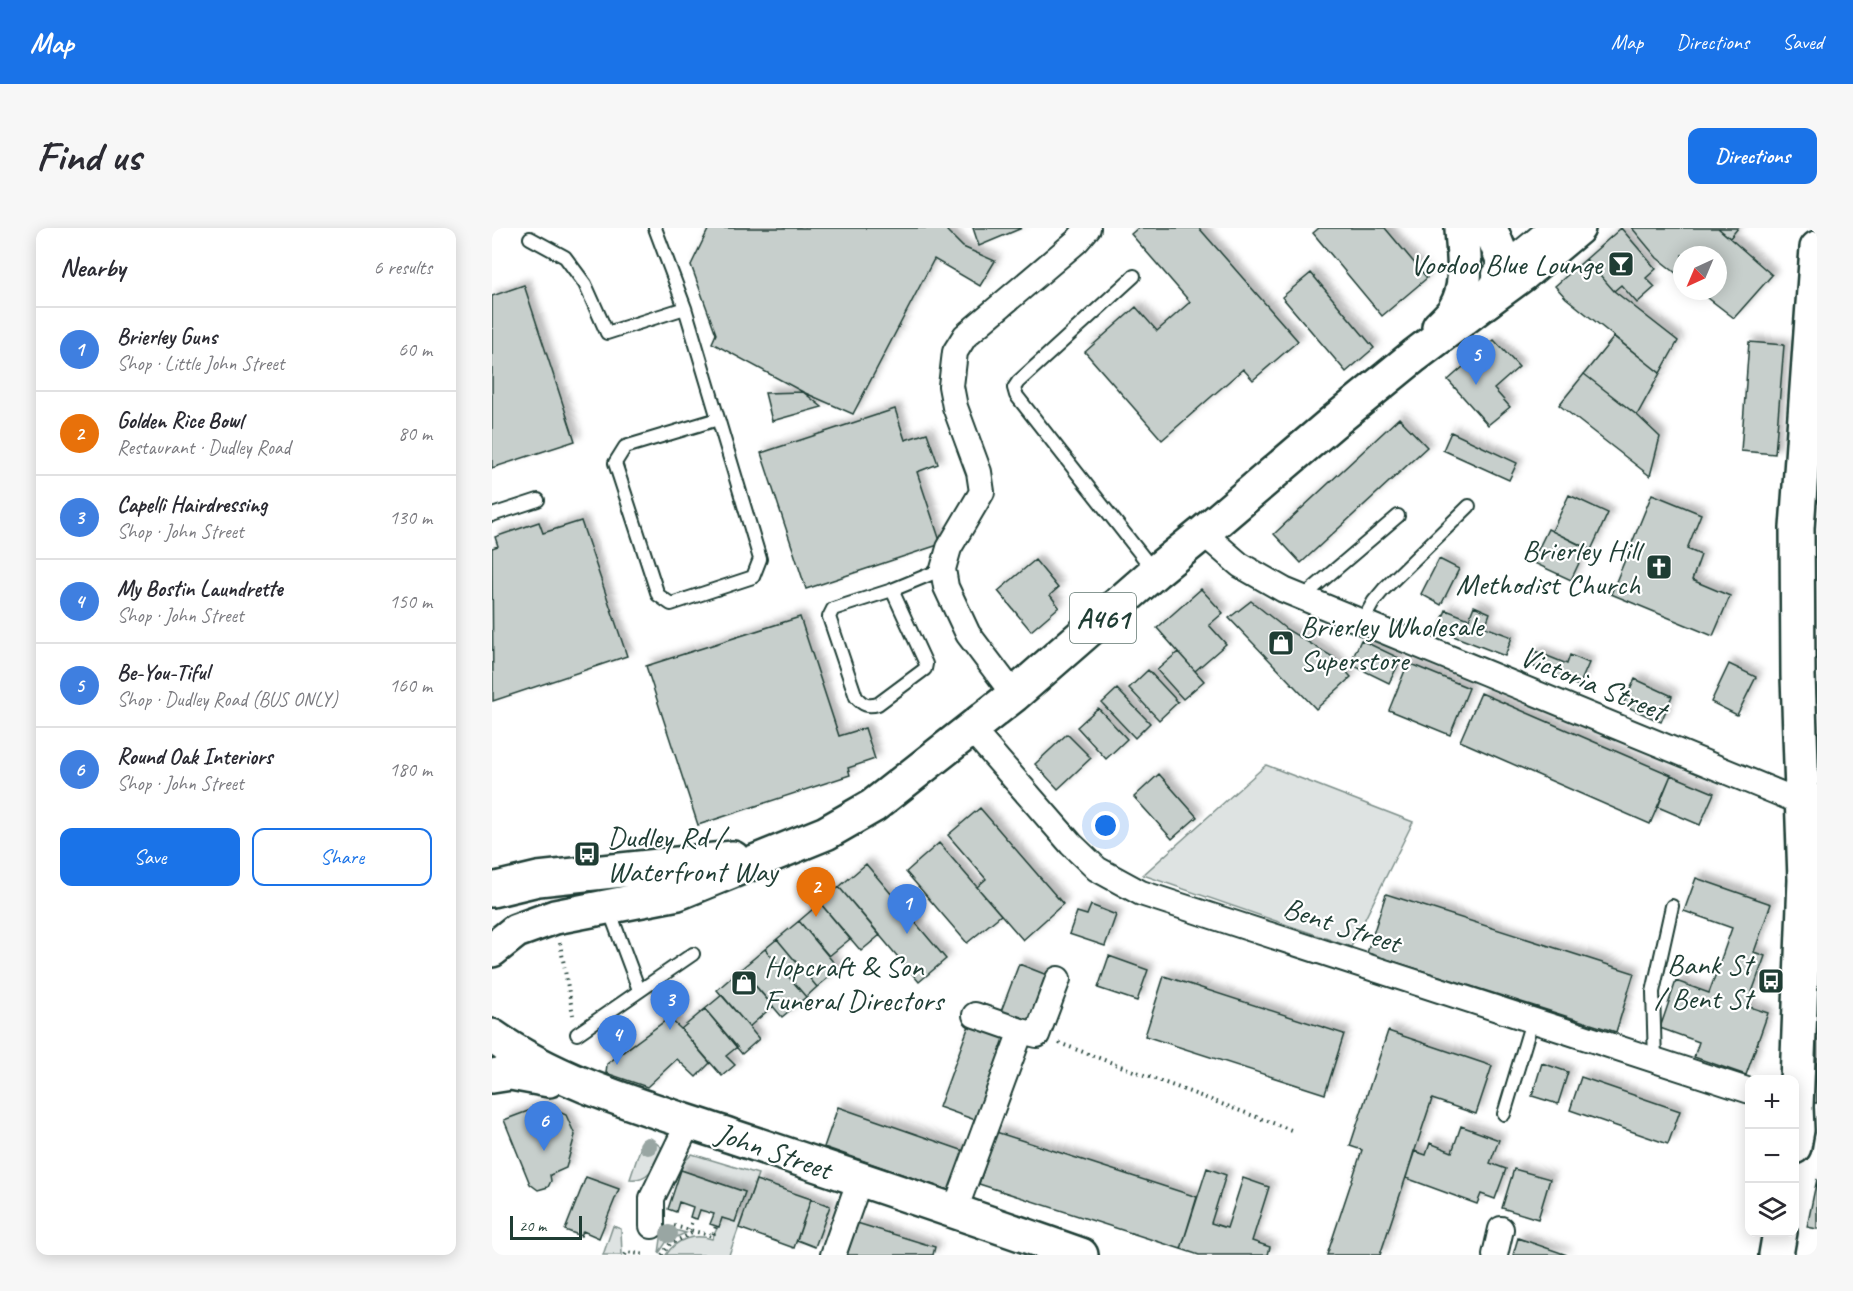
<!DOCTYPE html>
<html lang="en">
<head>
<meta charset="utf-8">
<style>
  :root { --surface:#fff; --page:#f7f7f7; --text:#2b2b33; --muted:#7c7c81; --line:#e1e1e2; --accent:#1a73e8 }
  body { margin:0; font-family:Caveat,sans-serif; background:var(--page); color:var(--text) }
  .controls { position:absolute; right:18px; bottom:18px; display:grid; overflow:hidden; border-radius:12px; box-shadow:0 3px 15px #0003 }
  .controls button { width:54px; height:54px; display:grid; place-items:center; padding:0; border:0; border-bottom:2px solid var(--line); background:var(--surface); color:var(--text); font:30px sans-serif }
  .compass { position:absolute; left:1181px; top:18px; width:54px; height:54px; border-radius:50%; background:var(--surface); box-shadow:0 3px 15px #0003; rotate:224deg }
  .scale { position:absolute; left:18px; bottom:15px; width:72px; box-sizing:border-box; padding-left:6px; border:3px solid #1f3d34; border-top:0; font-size:16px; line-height:21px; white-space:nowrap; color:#1f3d34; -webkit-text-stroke:4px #fff; paint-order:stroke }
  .you { position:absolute; left:614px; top:598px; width:21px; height:21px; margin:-15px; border:4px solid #fff; border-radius:50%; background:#1a73e8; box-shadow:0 0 0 9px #1a73e833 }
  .badge { display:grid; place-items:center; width:39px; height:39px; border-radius:50%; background:var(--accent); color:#fff; font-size:20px; font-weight:700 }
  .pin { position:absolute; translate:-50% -50px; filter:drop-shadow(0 2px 3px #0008) }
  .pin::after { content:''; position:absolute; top:32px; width:21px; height:18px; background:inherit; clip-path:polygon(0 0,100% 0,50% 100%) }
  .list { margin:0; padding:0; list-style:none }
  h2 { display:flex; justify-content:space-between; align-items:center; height:78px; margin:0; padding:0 24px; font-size:26px }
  h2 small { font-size:20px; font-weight:400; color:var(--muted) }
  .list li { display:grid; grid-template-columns:39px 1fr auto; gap:18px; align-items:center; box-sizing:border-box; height:84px; padding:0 24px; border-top:2px solid var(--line) }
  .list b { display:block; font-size:22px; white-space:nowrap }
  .list p { margin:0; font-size:20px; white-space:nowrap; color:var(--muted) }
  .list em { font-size:20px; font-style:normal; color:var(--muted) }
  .actions { display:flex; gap:12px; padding:18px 24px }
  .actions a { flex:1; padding:14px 0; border:2px solid var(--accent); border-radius:12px; text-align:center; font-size:21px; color:var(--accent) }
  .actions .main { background:var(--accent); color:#fff }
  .icon { flex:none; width:33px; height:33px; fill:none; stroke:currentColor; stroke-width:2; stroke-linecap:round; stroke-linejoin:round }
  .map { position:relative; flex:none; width:1325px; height:1027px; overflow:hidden; border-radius:12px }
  header { display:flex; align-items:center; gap:36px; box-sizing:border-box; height:84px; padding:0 30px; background:var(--accent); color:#fff }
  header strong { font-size:28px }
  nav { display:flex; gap:33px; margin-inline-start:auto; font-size:21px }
  .intro { display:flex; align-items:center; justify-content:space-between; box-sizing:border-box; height:144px; padding:0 36px }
  h1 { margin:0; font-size:42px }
  .button { padding:15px 27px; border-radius:12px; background:var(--accent); color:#fff; font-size:21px; font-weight:700 }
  main { display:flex; gap:36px; padding:0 36px }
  aside { flex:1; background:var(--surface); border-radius:12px; box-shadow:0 3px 15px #0003 }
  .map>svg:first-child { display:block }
</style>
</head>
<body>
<header>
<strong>Map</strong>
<nav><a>Map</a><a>Directions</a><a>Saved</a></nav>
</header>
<div class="intro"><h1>Find us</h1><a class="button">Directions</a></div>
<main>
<aside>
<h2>Nearby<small>6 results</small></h2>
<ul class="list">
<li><span class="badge" style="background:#3f7fe0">1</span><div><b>Brierley Guns</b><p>Shop · Little John Street</p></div><em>60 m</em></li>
<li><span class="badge" style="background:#e8710a">2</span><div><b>Golden Rice Bowl</b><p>Restaurant · Dudley Road</p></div><em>80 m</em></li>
<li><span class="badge" style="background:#3f7fe0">3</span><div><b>Capelli Hairdressing</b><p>Shop · John Street</p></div><em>130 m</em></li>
<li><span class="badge" style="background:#3f7fe0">4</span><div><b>My Bostin Laundrette</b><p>Shop · John Street</p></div><em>150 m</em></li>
<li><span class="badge" style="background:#3f7fe0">5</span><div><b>Be-You-Tiful</b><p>Shop · Dudley Road (BUS ONLY)</p></div><em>160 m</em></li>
<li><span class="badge" style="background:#3f7fe0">6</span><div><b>Round Oak Interiors</b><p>Shop · John Street</p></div><em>180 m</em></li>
</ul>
<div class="actions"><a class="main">Save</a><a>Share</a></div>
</aside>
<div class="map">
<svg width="1325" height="1027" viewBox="0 0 1325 1027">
  <defs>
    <filter id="shadow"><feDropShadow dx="5.5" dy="-5.5" stdDeviation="3" flood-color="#0004"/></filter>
  </defs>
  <rect width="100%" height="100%" fill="#fff"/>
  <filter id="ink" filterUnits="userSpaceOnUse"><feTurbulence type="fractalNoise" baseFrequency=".0167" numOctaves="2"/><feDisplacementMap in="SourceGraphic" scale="12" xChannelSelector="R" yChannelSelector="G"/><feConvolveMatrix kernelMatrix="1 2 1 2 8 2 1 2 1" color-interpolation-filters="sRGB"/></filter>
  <g filter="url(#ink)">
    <!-- green -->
    <path fill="#dee3e2" stroke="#7e908b" stroke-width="1.5" d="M774,537L921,594L859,719L651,647Z
      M151,912L164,915L170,920C163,936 159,953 138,951Z
      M200,926L266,946L237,1027H174C184,1011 202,1005 220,1011L230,990L253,964L189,942L192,934Z
      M121,998L129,1001L130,1027H111Z
      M167,998L194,1005L175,1013L167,1025L170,1004Z"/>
    <!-- building -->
    <path fill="#c7cfcc" stroke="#1f3d34" stroke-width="1.5" filter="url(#shadow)" d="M217,0H457L455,3L471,19L503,33L488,58L442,31L361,186L311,164L220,115L224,106L199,37Z
      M481,0H530L487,18Z
      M646,0H707L806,113L761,152L751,141L670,212L593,124L644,79L665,103L698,74L639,6Z
      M827,0H893L935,50L890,88L821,5Z
      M1129,0L1164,41L1154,50L1163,59L1145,75L1129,57L1122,63L1094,31Z
      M1140,0H1226L1280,47L1242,90L1207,63H1226V27H1190V50L1165,30Z
      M1226,0H1246L1238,10Z
      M1094,31L1122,63L1186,113L1168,145L1074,70L1063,58Z
      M819,45L882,120L854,144L790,69Z
      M32,57L83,213L0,240V68Z
      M1122,109L1168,145L1145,187L1092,146Z
      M1002,112L1027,139L1002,161L1018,179L996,197L956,152Z
      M1257,114L1292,117L1283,226L1249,223Z
      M1092,146L1145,187L1168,209L1158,248L1067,177Z
      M311,164L330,179L280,193L273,165Z
      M403,181L413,212L435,205L446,236L425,244L449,316L314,361L269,225Z
      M907,190L935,219L809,335L782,306Z
      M959,204L1025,235L1017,252L951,222Z
      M1160,266L1209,286L1195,321L1209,327L1200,352L1238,368L1221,408L1119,366Z
      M1077,267L1116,285L1099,322L1060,303Z
      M89,293L135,428L1,473L0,320L6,318L3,309L47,294L51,305Z
      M1056,301L1094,320L1079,352L1040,334Z
      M947,331L967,341L949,377L929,366Z
      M543,332L566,360L558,367L567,379L539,403L506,363Z
      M709,361L731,385L717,397L734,416L703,443L665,400Z
      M759,373L794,401L841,429L859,449L824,481L737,390Z
      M982,378L998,385L993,399L1020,409L1013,428L946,402L954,382L977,391Z
      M308,389L347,508L373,500L383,531L356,540L358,547L206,597L154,438Z
      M869,412L909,431L897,455L858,436Z
      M1043,423L1075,436L1078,427L1097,435L1087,458L1038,437Z
      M686,424L712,453L691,471L665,442Z
      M916,435L977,460L958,507L897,482Z
      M1237,436L1264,449L1245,487L1219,474Z
      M656,442L686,474L667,492L637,460Z
      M1143,451L1180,468L1169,494L1131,477Z
      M625,461L658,495L643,510L610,475Z
      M989,465L1179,547L1158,596L968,513Z
      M606,480L635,511L614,531L585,499Z
      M575,506L599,530L566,561L543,536Z
      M667,546L705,589L680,611L642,569Z
      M1179,547L1222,565L1208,597L1166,579Z
      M488,580L571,676L531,712L485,659L494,651L456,607Z
      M447,615L509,687L475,715L414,644Z
      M374,636L454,731L427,754L347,659Z
      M1204,650L1279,676L1262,724L1273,728L1255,778L1276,785L1254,847L1202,829L1207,814L1168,800L1184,753L1217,765L1240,700L1192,683Z
      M347,659L388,707L369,723L328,675Z
      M894,666L1142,745L1124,804L875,725Z
      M328,675L358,711L337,728L307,693Z
      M599,677L624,687L613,718L577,706L585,684L595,687Z
      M307,693L347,741L325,759L285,711Z
      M285,711L325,759L314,769L273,721Z
      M273,721L314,769L290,789L249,741Z
      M617,728L656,742L645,773L606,760Z
      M1325,733V875H1316Z
      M527,736L560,749L541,798L508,786Z
      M249,741L281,778L257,799L225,762Z
      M672,748L852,806L833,866L653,808Z
      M230,767L267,811L250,826L213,781Z
      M213,781L245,819L234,828L243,837L230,848L189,801Z
      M177,790L189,801L218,835L204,849L185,831L155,859L114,845L115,836Z
      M479,792L518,807L486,893L447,879Z
      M896,803L1000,838L984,886L940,871L888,1027H835L870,922L858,918Z
      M1050,835L1076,844L1066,876L1040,868Z
      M1089,849L1188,883L1176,916L1078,882Z
      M52,877L74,887L83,907L74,940L58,947L59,953L56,959L46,962L38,956L12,892Z
      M346,879L478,925L464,965L332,919Z
      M969,898L1007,912L998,935L1014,941L1003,971L989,966L985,976L914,950L922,923L934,927L938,915L960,924Z
      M504,904L705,969L689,1021L487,956Z
      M715,940L734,947L719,995L735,1000L751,950L777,959L760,1013L778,1019L776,1027H707L689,1021Z
      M1022,941L1058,951L1046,991L1010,980Z
      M189,942L253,964L243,994L230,990L227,999L218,996L222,986L208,982L205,991L201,990L198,989L201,979L187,974L184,984L176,981Z
      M94,949L127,961L107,1010L91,1003L89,1008L73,1002Z
      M1325,951V1001L1315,999Z
      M264,952L319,971L302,1020L247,1000Z
      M319,971L338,978L323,1019L305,1012Z
      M365,995L443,1019L441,1027H355Z
      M1026,1010L1075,1027H1021Z"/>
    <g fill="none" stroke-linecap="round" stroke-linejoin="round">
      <defs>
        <path id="lane" d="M163,0L193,80L268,331L261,349L179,376L166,367L123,235L133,219L226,191
          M38,10L73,29L93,56L115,105L193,80
          M642,48L526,154L522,160L524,167L662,343
          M0,287L46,272
          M400,362L434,436L433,441L386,476C376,479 371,477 364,469L337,389L341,381L400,362L451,341
          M811,369L906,288
          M870,394L882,373L892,361L977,278
          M116,679L147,762
          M85,806L201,726
          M1163,833L1161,764L1180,678
          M1012,886L1040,793"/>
        <path id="street" d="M1003,46L1059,0
          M711,305L748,337L792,362L1311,575
          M522,467L476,406L454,359L451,341L457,320L490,264L487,244L463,179L459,158L463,124L473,108L585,13L596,0
          M480,502L579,616L605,641L649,665L1258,863
          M483,787L529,803L545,807L566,751
          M463,982L529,803
          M160,998V970L197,894
          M341,1027L368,951
          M1003,1027L1009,1001"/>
        <path id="secondary" d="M996,72L1030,47L1086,0
          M0,808C71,858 157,880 239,908C356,947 473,986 589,1027
          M0,848L19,845L57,852
          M1302,919L1305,902L1304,879L1313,652L1306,448L1305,300L1325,20
          M1284,1027L1288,1004"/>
        <path id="primary" d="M947,99C952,94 959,88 963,81C978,57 971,26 970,0
          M0,662L46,651L241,630
          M0,722L24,703L63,689L186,665L334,605L381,578L522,467L663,344L711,305L840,195L922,128L996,72L1009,51L1012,34L998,0"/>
      </defs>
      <!-- lane casing -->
      <use href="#lane" stroke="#1f3d34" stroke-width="16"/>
      <!-- street casing -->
      <use href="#street" stroke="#1f3d34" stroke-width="28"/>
      <!-- secondary casing -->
      <use href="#secondary" stroke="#1f3d34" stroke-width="38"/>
      <!-- primary casing -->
      <use href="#primary" stroke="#1f3d34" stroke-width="38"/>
      <!-- path -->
      <path stroke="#1f3d34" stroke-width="4" stroke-dasharray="1.5 4.5" stroke-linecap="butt" d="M68,715L81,787
        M567,815L802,903
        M182,998L221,1008L224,998
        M197,1002L201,990
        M133,1027L135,1024L154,1027
        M170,1027L178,1016L202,1004"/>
      <!-- lane -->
      <use href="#lane" stroke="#fff" stroke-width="12"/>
      <!-- street -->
      <use href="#street" stroke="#fff" stroke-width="24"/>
      <!-- secondary -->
      <use href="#secondary" stroke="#fff" stroke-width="33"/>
      <!-- primary -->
      <use href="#primary" stroke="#fff" stroke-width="33"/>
    </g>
    <!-- trees -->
    <g fill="#99a6a3">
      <circle cx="156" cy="918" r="9"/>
      <circle cx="177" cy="1006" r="9"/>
    </g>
  </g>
  <!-- icons -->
  <defs>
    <symbol id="bar-square" viewBox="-11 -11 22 22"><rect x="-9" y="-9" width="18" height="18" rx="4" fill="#1f3d34" stroke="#fff"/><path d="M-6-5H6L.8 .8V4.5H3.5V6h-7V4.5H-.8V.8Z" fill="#fff"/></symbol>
    <symbol id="church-square" viewBox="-11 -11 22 22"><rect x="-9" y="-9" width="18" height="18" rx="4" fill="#1f3d34" stroke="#fff"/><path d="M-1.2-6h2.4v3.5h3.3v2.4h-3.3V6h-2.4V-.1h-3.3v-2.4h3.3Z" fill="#fff"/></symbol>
    <symbol id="shop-square" viewBox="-11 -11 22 22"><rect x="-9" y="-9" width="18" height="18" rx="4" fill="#1f3d34" stroke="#fff"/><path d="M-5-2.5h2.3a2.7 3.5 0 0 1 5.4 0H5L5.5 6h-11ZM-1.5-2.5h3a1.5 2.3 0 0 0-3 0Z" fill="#fff"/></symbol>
    <symbol id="bus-square" viewBox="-11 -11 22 22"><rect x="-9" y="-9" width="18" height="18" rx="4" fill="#1f3d34" stroke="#fff"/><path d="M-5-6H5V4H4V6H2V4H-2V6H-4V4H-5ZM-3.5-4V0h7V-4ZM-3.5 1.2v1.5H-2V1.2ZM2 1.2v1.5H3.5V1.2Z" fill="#fff"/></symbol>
  </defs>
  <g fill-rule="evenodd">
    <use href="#bar-square" x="1114" y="21" width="30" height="30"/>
    <use href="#church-square" x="1152" y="324" width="30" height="30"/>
    <use href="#shop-square" x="774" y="400" width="30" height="30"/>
    <use href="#bus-square" x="80" y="611" width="30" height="30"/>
    <use href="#bus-square" x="1264" y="738" width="30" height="30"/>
    <use href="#shop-square" x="237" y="740" width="30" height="30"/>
  </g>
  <g text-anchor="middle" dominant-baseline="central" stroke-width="4.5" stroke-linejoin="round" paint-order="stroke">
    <!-- shield labels -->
    <rect fill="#fff" stroke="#627771" stroke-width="1.5" x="578" y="365" width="66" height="50" rx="4.5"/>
    <g font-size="28" font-weight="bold" fill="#1f3d34">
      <text x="611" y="390">A461</text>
    </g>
    <!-- poi labels -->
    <g font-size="30" fill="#1f3d34" stroke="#fff" text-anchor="end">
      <text x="1110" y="36">Voodoo Blue Lounge</text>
      <text x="1148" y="322">Brierley Hill<tspan x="1148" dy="34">Methodist Church</tspan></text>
      <text x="808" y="398" text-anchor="start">Brierley Wholesale<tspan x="808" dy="34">Superstore</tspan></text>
      <text x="115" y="609" text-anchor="start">Dudley Rd /<tspan x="115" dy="34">Waterfront Way</tspan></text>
      <text x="1260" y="736">Bank St<tspan x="1260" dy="34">/ Bent St</tspan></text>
      <text x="272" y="738" text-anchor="start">Hopcraft &amp; Son<tspan x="272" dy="34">Funeral Directors</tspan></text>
    </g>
    <!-- street labels -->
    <g font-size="30" fill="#1f3d34" stroke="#fff">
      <text transform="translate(1101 455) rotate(22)">Victoria Street</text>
      <text transform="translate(850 697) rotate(18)">Bent Street</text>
      <text transform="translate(282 923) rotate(19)">John Street</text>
    </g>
  </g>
</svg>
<div class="controls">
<button>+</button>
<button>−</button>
<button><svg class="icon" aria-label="layers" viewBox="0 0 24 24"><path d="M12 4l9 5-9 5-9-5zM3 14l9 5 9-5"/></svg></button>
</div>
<svg class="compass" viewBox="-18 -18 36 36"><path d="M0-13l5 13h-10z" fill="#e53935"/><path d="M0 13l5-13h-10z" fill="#7c7c81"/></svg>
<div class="scale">20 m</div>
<div class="you"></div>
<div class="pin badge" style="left:415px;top:706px;background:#3f7fe0">1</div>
<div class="pin badge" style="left:324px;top:689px;background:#e8710a">2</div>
<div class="pin badge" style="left:178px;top:802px;background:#3f7fe0">3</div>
<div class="pin badge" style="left:125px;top:837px;background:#3f7fe0">4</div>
<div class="pin badge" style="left:984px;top:157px;background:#3f7fe0">5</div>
<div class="pin badge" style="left:52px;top:923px;background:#3f7fe0">6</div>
</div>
</main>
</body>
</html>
